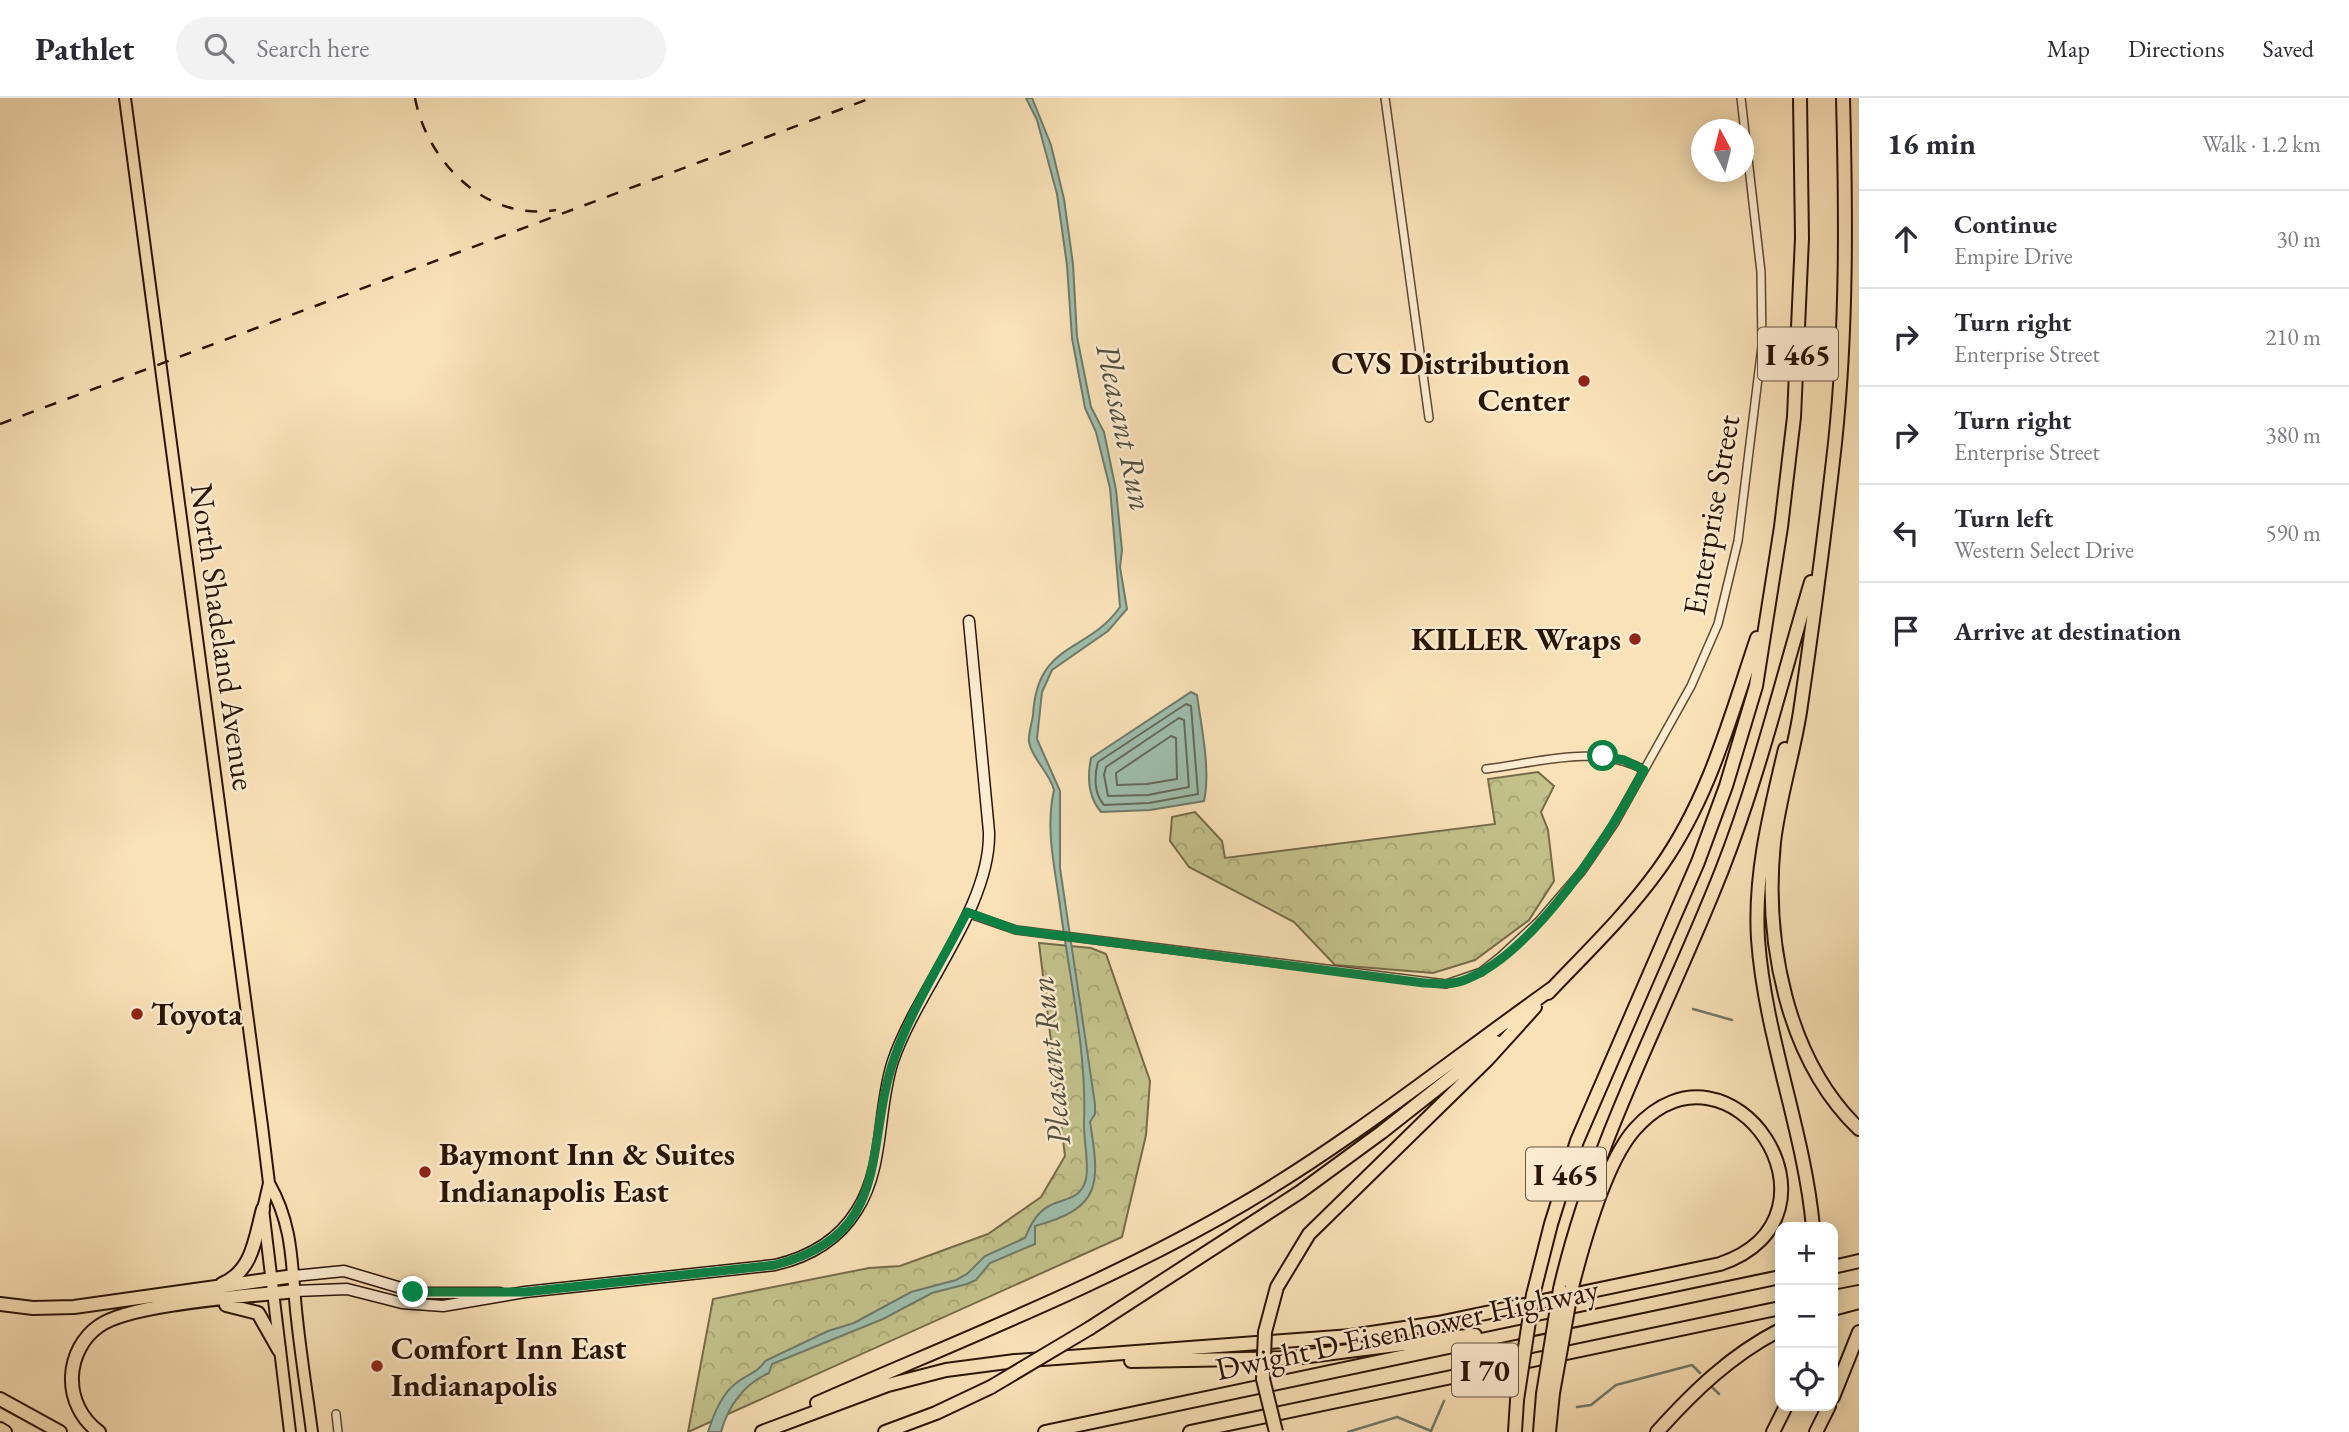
<!DOCTYPE html>
<html lang="en">
<head>
<meta charset="utf-8">
<style>
  :root { --surface:#fff; --page:#f2f2f3; --text:#2b2b33; --muted:#7c7c81; --line:#e1e1e2 }
  body { margin:0; font-family:"EB Garamond",serif; background:var(--page); color:var(--text) }
  .controls { position:absolute; right:21px; bottom:21px; display:grid; overflow:hidden; border-radius:14px; box-shadow:0 4px 18px #0003 }
  .controls button { width:63px; height:63px; display:grid; place-items:center; padding:0; border:0; border-bottom:2px solid var(--line); background:var(--surface); color:var(--text); font:35px sans-serif }
  .compass { position:absolute; left:1691px; top:21px; width:63px; height:63px; border-radius:50%; background:var(--surface); box-shadow:0 4px 18px #0003; rotate:353deg }
  .stop { position:absolute; width:21px; height:21px; margin:-16px; border:5px solid #0b8043; border-radius:50%; background:#fff }
  .stop.end { background:#0b8043; border-color:#fff; box-shadow:0 2px 7px #0008 }
  .list { margin:0; padding:0; list-style:none }
  h2 { display:flex; justify-content:space-between; align-items:center; height:91px; margin:0; padding:0 28px; font-size:30px }
  h2 small { font-size:23px; font-weight:400; color:var(--muted) }
  .list li { display:grid; grid-template-columns:46px 1fr auto; gap:21px; align-items:center; box-sizing:border-box; height:98px; padding:0 28px; border-top:2px solid var(--line) }
  .list b { display:block; font-size:26px; white-space:nowrap }
  .list p { margin:0; font-size:23px; white-space:nowrap; color:var(--muted) }
  .list em { font-size:23px; font-style:normal; color:var(--muted) }
  .icon { flex:none; width:38px; height:38px; fill:none; stroke:currentColor; stroke-width:2; stroke-linecap:round; stroke-linejoin:round }
  .map { position:relative; flex:none; width:1859px; height:1334px; overflow:hidden }
  header { display:flex; align-items:center; gap:42px; box-sizing:border-box; height:98px; padding:0 35px; background:var(--surface); border-bottom:2px solid var(--line) }
  header strong { font-size:33px }
  nav { display:flex; gap:38px; margin-inline-start:auto; font-size:24px }
  .search { width:490px; height:63px; background:var(--page); display:flex; align-items:center; gap:18px; box-sizing:border-box; padding:0 24px; border-radius:38px; color:var(--muted); font-size:26px }
  main { display:flex }
  aside { flex:1; background:var(--surface) }
  .map>svg:first-child { display:block }
</style>
</head>
<body>
<header>
<strong>Pathlet</strong>
<div class="search"><svg class="icon" aria-label="search" viewBox="0 0 24 24"><circle cx="10" cy="10" r="6"/><path d="M15 15l6 6"/></svg>Search here</div>
<nav><a>Map</a><a>Directions</a><a>Saved</a></nav>
</header>
<main>
<div class="map">
<svg width="1859" height="1334" viewBox="0 0 1859 1334">
  <defs>
    <pattern id="forest-crowns" width="20" height="18" patternUnits="userSpaceOnUse" patternTransform="scale(1.75)"><rect width="20" height="18" fill="#c3c28b"/><path d="M2 6a3 3 0 1 1 6 0M12 15a3 3 0 1 1 6 0" fill="none" stroke="#a8a676"/></pattern>
  </defs>
  <rect width="100%" height="100%" fill="#fae2b8"/>
  <filter id="stains"><feTurbulence type="fractalNoise" baseFrequency=".00286" numOctaves="4"/><feColorMatrix values="0 0 0 0 .2 0 0 0 0 .09 0 0 0 0 .02 0 0 0 .5 -.17"/></filter>
  <radialGradient id="worn" r=".72"><stop offset=".6" stop-color="#630" stop-opacity="0"/><stop offset="1" stop-color="#630" stop-opacity=".3"/></radialGradient>
  <!-- forest -->
  <path fill="url(#forest-crowns)" stroke="#766b48" stroke-width="2" d="M1538,674L1554,688L1541,714L1548,732L1554,783L1529,822L1475,862L1433,875L1335,867L1294,824L1189,769L1170,743L1172,719L1195,714L1222,743L1225,760L1495,726L1488,681Z
    M1039,845L1091,850L1106,856L1150,983L1146,1037L1122,1139L688,1334L713,1201L869,1170L900,1168L988,1136L1041,1099L1065,1058Z"/>
  <!-- water -->
  <path fill="#9ebead" stroke="#707a6a" stroke-width="2" d="M1026,0H1032L1051,47L1064,101L1073,166L1077,239L1091,309L1104,334L1116,392L1122,452L1120,469L1127,511L1108,533L1052,572L1042,594L1037,641L1060,693V770L1095,1006V1016L1090,1024C1100,1086 1102,1110 1035,1128V1146L990,1165L976,1182L967,1186L932,1195L883,1221L772,1266L769,1275C744,1286 728,1308 721,1334H708C713,1318 722,1296 735,1286C745,1277 758,1275 765,1263L828,1233L854,1225L911,1194L956,1182L967,1176L985,1158L1025,1140C1030,1128 1036,1115 1049,1108C1063,1100 1076,1103 1084,1087C1091,1072 1083,1041 1084,1024C1087,953 1069,878 1060,808C1055,770 1045,731 1054,692C1050,675 1032,661 1029,644C1028,636 1032,625 1033,617C1037,543 1087,556 1120,509L1110,390L1096,334L1085,310L1072,240L1067,167L1057,96L1037,22Z
    M1191,594L1197,597C1201,627 1211,673 1204,703L1150,712L1101,714C1088,699 1087,680 1091,660Z"/>
  <g fill="none" stroke-linecap="round" stroke-linejoin="round">
    <!-- shore -->
    <path stroke="#64695a" stroke-width="2" d="M1186,606L1191,608L1198,696L1149,705L1104,707C1094,696 1094,678 1098,664Z
      M1179,620L1184,622L1189,689L1148,697L1108,698L1104,677L1106,669Z
      M1171,638L1176,640L1177,681L1147,686L1117,687L1116,675Z"/>
    <!-- stream -->
    <path stroke="#707a6a" stroke-width="2.5" d="M1693,911L1732,922
      M1712,1289L1719,1296
      M1577,1309L1591,1307L1616,1287L1692,1267L1700,1275
      M1348,1334L1397,1319L1431,1333L1444,1303"/>
    <defs>
      <path id="street" d="M1385,0L1429,320
        M1486,671C1536,665 1598,645 1644,672
        M967,815L1016,832L1446,886L1481,874L1500,859L1539,823L1582,773L1614,726L1691,588L1718,526L1738,443L1762,248L1761,174L1741,0
        M336,1316L338,1334"/>
      <path id="secondary" d="M294,1178L344,1173L418,1195H500
        M295,1193L347,1191L402,1205L443,1208L525,1194L775,1167C809,1159 838,1143 857,1112C885,1068 877,1011 893,963C917,892 991,809 989,734L969,523"/>
      <path id="primary" d="M125,0L262,1028L269,1085L263,1111L290,1334
        M269,1085C295,1131 291,1171 297,1221C301,1259 307,1296 312,1334"/>
      <path id="highway" d="M1843,0C1846,115 1847,231 1835,345C1825,435 1813,525 1800,614C1793,658 1779,701 1774,744C1764,842 1786,961 1859,1031
        M1785,651C1770,714 1754,776 1758,841C1765,939 1804,1032 1813,1129
        M1548,895C1586,855 1626,817 1659,771C1709,701 1730,620 1757,540
        M1833,1169L1859,1163
        M222,1186C253,1173 255,1140 263,1111
        M1560,1191C1594,1043 1667,912 1722,772C1759,678 1782,581 1811,484
        M1533,1197L1551,1126L1577,1043L1698,764L1726,688L1756,588L1781,429L1794,319L1802,140L1800,0
        M1833,1199L1859,1194
        M0,1206L33,1210L74,1209L294,1178
        M226,1207L258,1215L279,1252
        M1833,1211L1859,1204
        M1090,1230L1300,1094L1382,1034L1496,944
        M1265,1234L1277,1189L1309,1136L1488,961L1535,909
        M1131,1263L1293,1260L1475,1237
        M1833,1299L1859,1234
        M0,1301L60,1334
        M817,1305C960,1242 1109,1185 1245,1105C1354,1041 1451,962 1554,889
        M0,1331L5,1334
        M99,1334C81,1321 71,1300 72,1278C73,1258 83,1239 99,1228C130,1205 252,1198 295,1193
        M762,1334L888,1287L946,1272L1015,1263L1351,1238L1438,1225L1720,1166C1859,1119 1731,924 1635,1031C1606,1063 1583,1146 1572,1189
        M885,1334L936,1315L991,1289
        M1045,1334L1780,1179
        M1190,1334L1780,1210
        M1515,1334L1517,1302
        M1540,1334L1543,1296
        M1549,1334L1553,1295
        M1657,1334C1694,1293 1731,1257 1780,1232
        M1773,1334L1786,1308
        M1816,1334L1829,1308"/>
    </defs>
    <!-- street casing -->
    <use href="#street" stroke="#5e4832" stroke-width="10"/>
    <!-- secondary casing -->
    <use href="#secondary" stroke="#2a1406" stroke-width="13"/>
    <!-- primary casing -->
    <use href="#primary" stroke="#2a1406" stroke-width="14"/>
    <!-- highway casing -->
    <use href="#highway" stroke="#2a1406" stroke-width="16"/>
    <!-- street -->
    <use href="#street" stroke="#fcecd1" stroke-width="7"/>
    <!-- secondary -->
    <use href="#secondary" stroke="#fcecd1" stroke-width="10"/>
    <!-- primary -->
    <use href="#primary" stroke="#fae2b8" stroke-width="10"/>
    <!-- highway -->
    <use href="#highway" stroke="#fae2b8" stroke-width="12"/>
    <!-- rail -->
    <path stroke="#2a1406" stroke-width="2.5" stroke-dasharray="12 12" stroke-linecap="butt" d="M415,0C427,64 486,124 556,112
      M0,326L871,0"/>
    <defs>
      <path id="highway-bridge" d="M1265,1234L1263,1281L1276,1334
        M991,1289L1090,1230
        M1553,1295L1572,1189
        M1543,1296L1560,1191
        M1517,1302L1533,1197"/>
    </defs>
    <!-- highway-bridge casing -->
    <use href="#highway-bridge" stroke="#2a1406" stroke-width="16" stroke-linecap="butt"/>
    <!-- highway-bridge -->
    <use href="#highway-bridge" stroke="#fae2b8" stroke-width="12"/>
  </g>
  <g fill="none" stroke-linecap="round" stroke-linejoin="round">
    <!-- route -->
    <path stroke="#0b8043" stroke-width="9" d="M413,1194H525L775,1167C896,1136 863,1047 895,958C912,910 944,860 967,814L1016,832L1424,885C1439,886 1453,887 1467,881C1535,854 1611,735 1644,672L1624,662L1603,658"/>
  </g>
  <!-- markers -->
  <g fill="#8f2418" stroke="#fcecd1" stroke-width="2.5">
    <circle cx="1584" cy="283" r="7"/>
    <circle cx="1635" cy="541" r="7"/>
    <circle cx="137" cy="916" r="7"/>
    <circle cx="425" cy="1074" r="7"/>
    <circle cx="377" cy="1268" r="7"/>
  </g>
  <g text-anchor="middle" dominant-baseline="central" stroke-width="5" stroke-linejoin="round" paint-order="stroke">
    <!-- shield labels -->
    <g fill="#fcecd1" stroke="#695543" stroke-width="2">
      <rect x="1758" y="229.5" width="80" height="53" rx="5"/>
      <rect x="1526" y="1049.5" width="80" height="53" rx="5"/>
      <rect x="1452" y="1245.5" width="66" height="53" rx="5"/>
    </g>
    <g font-size="30" font-weight="bold" fill="#2a1406">
      <text x="1798" y="256">I 465</text>
      <text x="1566" y="1076">I 465</text>
      <text x="1485" y="1272">I 70</text>
    </g>
    <!-- poi labels -->
    <g font-size="32" font-weight="bold" fill="#2a1406" stroke="#fcecd1" text-anchor="start">
      <text x="1570" y="265" text-anchor="end">CVS Distribution<tspan x="1570" dy="37">Center</tspan></text>
      <text x="1621" y="541" text-anchor="end">KILLER Wraps</text>
      <text x="151" y="916">Toyota</text>
      <text x="439" y="1056">Baymont Inn &amp; Suites<tspan x="439" dy="37">Indianapolis East</tspan></text>
      <text x="391" y="1250">Comfort Inn East<tspan x="391" dy="37">Indianapolis</tspan></text>
    </g>
    <!-- street labels -->
    <g font-size="32" fill="#2a1406" stroke="#fcecd1">
      <text transform="translate(1711 417) rotate(-80)">Enterprise Street</text>
      <text transform="translate(223 539) rotate(82)">North Shadeland Avenue</text>
      <text transform="translate(1407 1231) rotate(-12)">Dwight D Eisenhower Highway</text>
    </g>
    <!-- water labels -->
    <g font-size="33" font-style="italic" fill="#535040" stroke="#fcecd1">
      <text transform="translate(1125 329) rotate(78)">Pleasant Run</text>
      <text transform="translate(1050 963) rotate(-96)">Pleasant Run</text>
    </g>
  </g>
  <rect width="100%" height="100%" filter="url(#stains)"/>
  <rect width="100%" height="100%" fill="url(#worn)"/>
</svg>
<div class="controls">
<button>+</button>
<button>−</button>
<button><svg class="icon" aria-label="locate" viewBox="0 0 24 24"><circle cx="12" cy="12" r="6"/><path d="M12 2v4M12 18v4M2 12h4M18 12h4"/></svg></button>
</div>
<svg class="compass" viewBox="-18 -18 36 36"><path d="M0-13l5 13h-10z" fill="#e53935"/><path d="M0 13l5-13h-10z" fill="#7c7c81"/></svg>
<div class="stop" style="left:1603px;top:658px"></div>
<div class="stop end" style="left:413px;top:1194px"></div>
</div>
<aside>
<h2>16 min<small>Walk · 1.2 km</small></h2>
<ul class="list">
<li><svg class="icon" aria-label="ahead" viewBox="0 0 24 24"><path d="M12 20V5M6 11l6-6 6 6"/></svg><div><b>Continue</b><p>Empire Drive</p></div><em>30 m</em></li>
<li><svg class="icon" aria-label="right" viewBox="0 0 24 24"><path d="M7 20v-9h11M14 6l5 5-5 5"/></svg><div><b>Turn right</b><p>Enterprise Street</p></div><em>210 m</em></li>
<li><svg class="icon" aria-label="right" viewBox="0 0 24 24"><path d="M7 20v-9h11M14 6l5 5-5 5"/></svg><div><b>Turn right</b><p>Enterprise Street</p></div><em>380 m</em></li>
<li><svg class="icon" aria-label="left" viewBox="0 0 24 24"><path d="M17 20v-9H6M10 6l-5 5 5 5"/></svg><div><b>Turn left</b><p>Western Select Drive</p></div><em>590 m</em></li>
<li><svg class="icon" aria-label="arrive" viewBox="0 0 24 24"><path d="M6 21V4h12l-3 4 3 4H6"/></svg><div><b>Arrive at destination</b></div></li>
</ul>
</aside>
</main>
</body>
</html>
